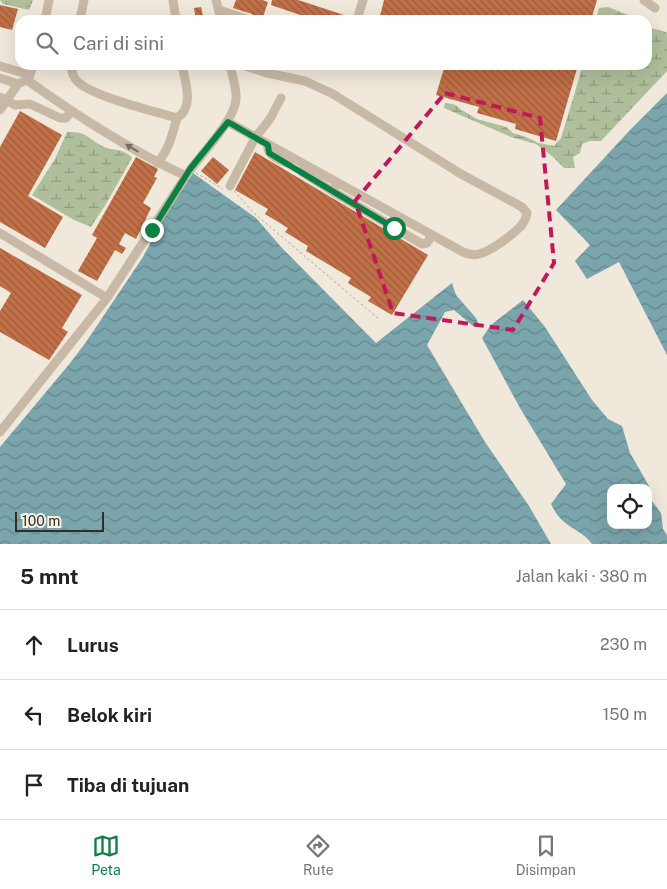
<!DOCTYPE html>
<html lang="id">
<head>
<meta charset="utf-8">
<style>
  :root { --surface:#fff; --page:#f2f2f2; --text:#222; --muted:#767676; --line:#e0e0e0; --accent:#0b8043 }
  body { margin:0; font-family:"Public Sans",sans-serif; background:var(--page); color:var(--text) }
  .controls { position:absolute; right:15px; bottom:15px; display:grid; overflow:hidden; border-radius:10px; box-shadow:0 5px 20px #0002 }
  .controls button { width:45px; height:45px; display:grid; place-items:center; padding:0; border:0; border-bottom:1px solid var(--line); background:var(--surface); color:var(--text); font:25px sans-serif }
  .scale { position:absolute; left:15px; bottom:12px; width:89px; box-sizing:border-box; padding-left:5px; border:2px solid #342c27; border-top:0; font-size:14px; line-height:18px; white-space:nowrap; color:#342c27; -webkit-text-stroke:4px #f8f2e6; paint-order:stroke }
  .stop { position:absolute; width:15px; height:15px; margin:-11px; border:4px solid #0b8043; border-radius:50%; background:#fff }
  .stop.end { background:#0b8043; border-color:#fff; box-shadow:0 1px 5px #0008 }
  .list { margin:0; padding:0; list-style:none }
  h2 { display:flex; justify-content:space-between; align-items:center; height:65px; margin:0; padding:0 20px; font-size:21px }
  h2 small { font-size:16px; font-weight:400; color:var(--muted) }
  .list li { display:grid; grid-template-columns:32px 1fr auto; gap:15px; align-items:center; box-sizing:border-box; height:70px; padding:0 20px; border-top:1px solid var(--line) }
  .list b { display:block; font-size:19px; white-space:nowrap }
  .list em { font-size:16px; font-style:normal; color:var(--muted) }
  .icon { flex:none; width:28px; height:28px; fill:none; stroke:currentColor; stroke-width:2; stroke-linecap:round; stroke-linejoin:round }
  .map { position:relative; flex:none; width:667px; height:544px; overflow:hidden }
  .search { position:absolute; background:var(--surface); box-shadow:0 5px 20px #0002; left:15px; right:15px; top:15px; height:55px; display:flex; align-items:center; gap:12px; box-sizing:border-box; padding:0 18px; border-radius:15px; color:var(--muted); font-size:19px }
  .sheet { height:275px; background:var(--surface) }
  nav { display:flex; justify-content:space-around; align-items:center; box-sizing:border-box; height:70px; border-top:1px solid var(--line); background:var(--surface); font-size:14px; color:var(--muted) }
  nav a { display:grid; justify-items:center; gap:2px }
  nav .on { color:var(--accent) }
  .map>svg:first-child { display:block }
</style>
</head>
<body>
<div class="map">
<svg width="667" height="544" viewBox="0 0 667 544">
  <defs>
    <pattern id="wetland-marsh" width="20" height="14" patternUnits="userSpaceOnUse" patternTransform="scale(1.25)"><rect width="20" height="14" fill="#afbf9b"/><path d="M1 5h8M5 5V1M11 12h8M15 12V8" fill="none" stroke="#8f9b7e"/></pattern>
    <pattern id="water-waves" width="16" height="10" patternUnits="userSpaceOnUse" patternTransform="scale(1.25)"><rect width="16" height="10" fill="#7aa5ac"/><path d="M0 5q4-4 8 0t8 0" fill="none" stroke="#65878c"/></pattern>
    <pattern id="building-back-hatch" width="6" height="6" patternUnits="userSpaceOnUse" patternTransform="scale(1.25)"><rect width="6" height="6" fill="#c17047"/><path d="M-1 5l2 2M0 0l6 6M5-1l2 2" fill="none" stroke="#9e5c3b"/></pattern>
  </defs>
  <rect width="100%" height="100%" fill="#f0e8da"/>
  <!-- wetland -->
  <path fill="url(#wetland-marsh)" d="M0,0H33L29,10L3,4Z
    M608,7L640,20H596L599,8Z
    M647,25C652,30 661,29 667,33V71L601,141H590L582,144L580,153L573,157L575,168H564L552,156L536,144L511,137L444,108L445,103C450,103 458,105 460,109L477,119L506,127L513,133L526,137L539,143L554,146L561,138L583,65H647Z
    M67,132C72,132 78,132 83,134C91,138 98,145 107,148C116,151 125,149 132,158L106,204L91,227L74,220L32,195L55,159Z"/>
  <!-- water -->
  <path fill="url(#water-waves)" fill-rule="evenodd" d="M667,93V355L619,262L587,279L575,261L590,245L556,210L630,130Z
    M193,173L256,218L282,248L376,343L452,283L456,295L476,318L479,325L473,326L454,310L445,312L427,345L485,442L529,506L551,544H0V447L71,362L86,342L143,257L176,195Z
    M523,300L545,327L592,400L608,419L622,426L630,453L649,486L652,501L661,513L663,529L667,535V544H592C584,532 570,529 560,518C556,514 553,508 551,504L566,484L520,408L482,338L491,325ZM611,488H648V525H611Z"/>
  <!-- building -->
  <path fill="url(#building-back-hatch)" d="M236,0H262L268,2L262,20L256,18L252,14L233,8Z
    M272,0H298L344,15L342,20H315L271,5Z
    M384,0H597L591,20H379Z
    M0,5L18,9L12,30L0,27Z
    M201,7L204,20H196L194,8Z
    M445,65H578L556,141L515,129L516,124L477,113L479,107L436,95Z
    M20,111L62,135L28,196L63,217L45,248L0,222V147Z
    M255,152L428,255L392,315L368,301L371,297L348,283L351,278L306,251L308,246L285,232L288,228L265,214L268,209L235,190Z
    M136,157L158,169L154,177L157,178L143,203L151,208L136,239L125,233L119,244L126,248L122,254L115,250L97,281L78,271L97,238L92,235Z
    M213,157L229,170L217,184L201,171Z
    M0,248L82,295L62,328L68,332L49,360L0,332V311L11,293L0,286Z"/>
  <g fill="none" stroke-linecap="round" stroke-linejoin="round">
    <!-- path -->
    <path stroke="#b4a391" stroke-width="1" stroke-dasharray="2.5 2.5" stroke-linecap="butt" d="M196,173L223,189
      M234,191L255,214L380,320"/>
    <!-- minor -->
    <path stroke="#c8b9a6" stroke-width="9" d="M173,0L176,20
      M216,0L221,20
      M644,0L655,8
      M219,10L250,20
      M45,20L49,0
      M80,20L84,0
      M357,20L363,0
      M33,65L30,75L27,80C77,116 130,150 186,176C198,157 235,121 236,99C237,89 232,75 230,65
      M72,65C71,72 73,77 78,82C94,97 154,111 177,118C195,107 185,82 182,65
      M0,66L30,75
      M0,78L18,84L22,82
      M0,97L15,105L30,104L60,118H66L71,112
      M0,110L18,84
      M228,122L463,252C468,254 474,256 479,254C490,252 512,235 520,227C524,223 526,218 527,213L522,207L461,174L333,94L305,81L267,73L242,65
      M268,145C266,155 279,159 287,163L291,158
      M157,163C169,150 172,135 177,118
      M305,165L302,172L332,191L335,187
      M230,186L255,138L270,119L281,98
      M332,191L422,244L427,243L432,235
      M0,233L107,298L186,176
      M0,432L107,298"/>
  </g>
  <!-- one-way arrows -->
  <defs><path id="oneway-solid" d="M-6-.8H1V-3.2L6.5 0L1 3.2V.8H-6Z" transform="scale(1.25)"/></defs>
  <use fill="#776b60" href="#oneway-solid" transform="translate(132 148) rotate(-149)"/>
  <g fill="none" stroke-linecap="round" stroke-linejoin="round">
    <!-- route -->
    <path stroke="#0b8043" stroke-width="6" d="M152,230L190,169L228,122L268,145L269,153L394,228"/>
  </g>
  <!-- marked area -->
  <path fill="none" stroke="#c2185b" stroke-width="4" stroke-dasharray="10 6" stroke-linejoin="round" d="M445,93L540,118L554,263L513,330L393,313L355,201Z"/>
</svg>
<div class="controls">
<button><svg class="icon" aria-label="locate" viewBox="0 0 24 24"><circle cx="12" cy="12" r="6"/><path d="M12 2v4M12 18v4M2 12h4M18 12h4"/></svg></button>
</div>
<div class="scale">100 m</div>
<div class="stop" style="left:394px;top:228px"></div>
<div class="stop end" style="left:152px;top:230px"></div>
<div class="search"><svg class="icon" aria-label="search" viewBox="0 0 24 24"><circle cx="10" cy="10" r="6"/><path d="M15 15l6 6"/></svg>Cari di sini</div>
</div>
<section class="sheet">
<h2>5 mnt<small>Jalan kaki · 380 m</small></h2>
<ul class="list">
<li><svg class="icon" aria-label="ahead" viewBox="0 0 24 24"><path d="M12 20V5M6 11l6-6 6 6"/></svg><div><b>Lurus</b></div><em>230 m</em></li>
<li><svg class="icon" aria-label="left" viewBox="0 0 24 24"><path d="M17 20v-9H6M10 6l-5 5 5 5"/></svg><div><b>Belok kiri</b></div><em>150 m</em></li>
<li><svg class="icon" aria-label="arrive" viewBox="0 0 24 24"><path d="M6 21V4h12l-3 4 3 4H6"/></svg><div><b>Tiba di tujuan</b></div></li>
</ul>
</section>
<nav>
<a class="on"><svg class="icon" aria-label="map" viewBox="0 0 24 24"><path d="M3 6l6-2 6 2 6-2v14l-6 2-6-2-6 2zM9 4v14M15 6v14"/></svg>Peta</a>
<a><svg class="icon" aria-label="directions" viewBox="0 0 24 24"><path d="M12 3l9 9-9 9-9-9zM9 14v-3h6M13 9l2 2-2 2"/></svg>Rute</a>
<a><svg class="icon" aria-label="saved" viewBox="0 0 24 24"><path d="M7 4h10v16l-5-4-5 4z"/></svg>Disimpan</a>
</nav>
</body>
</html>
